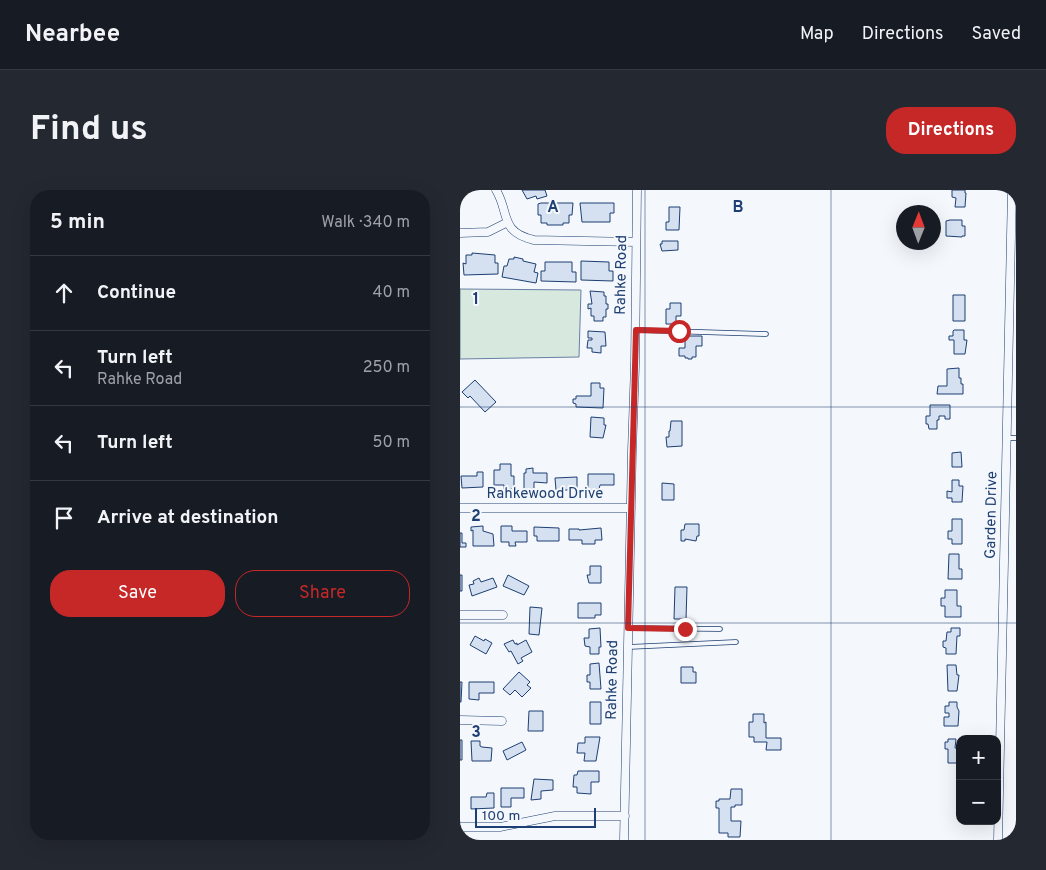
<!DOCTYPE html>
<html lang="en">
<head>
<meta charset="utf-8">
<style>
  :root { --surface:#171b24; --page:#242831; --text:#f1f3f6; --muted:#9ea1a6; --line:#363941; --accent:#c62828 }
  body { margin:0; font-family:Overpass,sans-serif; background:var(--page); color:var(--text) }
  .controls { position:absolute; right:15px; bottom:15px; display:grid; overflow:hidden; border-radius:10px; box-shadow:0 5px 20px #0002 }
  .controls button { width:45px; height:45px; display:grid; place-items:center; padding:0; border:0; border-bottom:1px solid var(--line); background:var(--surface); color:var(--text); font:25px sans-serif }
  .compass { position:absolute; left:436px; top:15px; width:45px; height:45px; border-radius:50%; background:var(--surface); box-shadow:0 5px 20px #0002; rotate:1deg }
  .scale { position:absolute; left:15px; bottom:12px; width:121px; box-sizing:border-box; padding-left:5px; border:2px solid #1d3f73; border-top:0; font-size:14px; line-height:18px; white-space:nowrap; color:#1d3f73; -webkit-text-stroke:4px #f4f7fb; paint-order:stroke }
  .stop { position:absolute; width:15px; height:15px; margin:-11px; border:4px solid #c62828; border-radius:50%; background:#fff }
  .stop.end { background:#c62828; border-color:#fff; box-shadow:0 1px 5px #0008 }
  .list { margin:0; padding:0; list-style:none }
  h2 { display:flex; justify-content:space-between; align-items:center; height:65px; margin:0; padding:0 20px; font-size:21px }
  h2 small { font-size:16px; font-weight:400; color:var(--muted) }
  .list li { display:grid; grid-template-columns:32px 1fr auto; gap:15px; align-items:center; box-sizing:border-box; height:75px; padding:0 20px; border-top:1px solid var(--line) }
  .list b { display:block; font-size:19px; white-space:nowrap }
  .list p { margin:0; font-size:16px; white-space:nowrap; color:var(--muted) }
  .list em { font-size:16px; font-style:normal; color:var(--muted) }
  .actions { display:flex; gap:10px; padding:15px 20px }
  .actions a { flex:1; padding:11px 0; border:1px solid var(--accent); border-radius:20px; text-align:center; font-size:18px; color:var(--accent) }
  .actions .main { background:var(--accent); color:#fff }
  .icon { flex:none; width:28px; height:28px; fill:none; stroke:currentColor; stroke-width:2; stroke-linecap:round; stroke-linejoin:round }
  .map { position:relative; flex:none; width:556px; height:650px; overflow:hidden; border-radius:20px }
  header { display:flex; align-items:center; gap:30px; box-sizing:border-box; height:70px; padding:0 25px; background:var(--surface); border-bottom:1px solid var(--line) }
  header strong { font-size:24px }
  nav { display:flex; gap:28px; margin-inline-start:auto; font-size:18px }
  .intro { display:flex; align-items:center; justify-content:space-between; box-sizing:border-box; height:120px; padding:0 30px }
  h1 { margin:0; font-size:35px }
  .button { padding:12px 22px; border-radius:20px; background:var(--accent); color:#fff; font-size:18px; font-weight:700 }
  main { display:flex; gap:30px; padding:0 30px }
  aside { flex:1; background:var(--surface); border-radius:20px; box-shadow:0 5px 20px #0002 }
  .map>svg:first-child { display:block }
</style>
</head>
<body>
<header>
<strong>Nearbee</strong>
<nav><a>Map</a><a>Directions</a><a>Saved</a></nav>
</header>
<div class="intro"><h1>Find us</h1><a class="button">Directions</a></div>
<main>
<aside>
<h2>5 min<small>Walk · 340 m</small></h2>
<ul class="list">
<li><svg class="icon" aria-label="ahead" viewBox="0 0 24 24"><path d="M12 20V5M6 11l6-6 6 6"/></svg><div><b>Continue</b></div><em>40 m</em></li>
<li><svg class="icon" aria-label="left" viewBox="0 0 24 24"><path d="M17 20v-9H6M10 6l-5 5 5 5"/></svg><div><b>Turn left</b><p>Rahke Road</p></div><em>250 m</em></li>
<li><svg class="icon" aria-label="left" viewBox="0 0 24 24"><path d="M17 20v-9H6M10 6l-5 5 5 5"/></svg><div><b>Turn left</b></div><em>50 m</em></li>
<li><svg class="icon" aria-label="arrive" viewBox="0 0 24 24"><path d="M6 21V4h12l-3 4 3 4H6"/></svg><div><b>Arrive at destination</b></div></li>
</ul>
<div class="actions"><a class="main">Save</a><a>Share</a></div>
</aside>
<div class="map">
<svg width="556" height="650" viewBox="0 0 556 650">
  <rect width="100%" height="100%" fill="#f4f7fb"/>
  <!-- green -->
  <path fill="#d7e8df" stroke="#687fa3" d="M0,99L121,100L119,167L0,169Z"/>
  <!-- building -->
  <path fill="#d5e0f0" stroke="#1d3f73" d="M62,0H85L87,6L77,9L76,6L67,9Z
    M492,0H505V3H506L505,17H495L496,8L492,7Z
    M81,13H113L112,25H109V33H103V35H87V33H81V25H78V14Z
    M120,13H154V23H150V32H122Z
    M209,17H220L219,40H206V32H209Z
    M490,30H502V36H505V46H502V47L486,46V31Z
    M202,51H218V60L202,61L200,54H202Z
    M12,63L35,65V73H38V84L4,85L3,73L6,74V65H12Z
    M54,67L63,69V71L76,74L74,82L78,83L76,93L42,87L44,76H47L49,69H54Z
    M121,71L149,72V81H153V91L121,90Z
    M85,72H112V82H116V92L81,91V81H85Z
    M130,101L144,102V106H146V114H148V119H146V127H143V131H134V126H131V118L128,119V114H132Z
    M493,105H505V131H493Z
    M210,113H221V126H216V134H206V119H210Z
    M494,140H504V150H507L505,164H494V150H489V146H493V141Z
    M128,141L145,142L146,156H141V163L132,162V158H127L128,150H132V148H128Z
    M225,146H242V156H236V167H232V169H228V168H225V166H219V158H225Z
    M499,178V188H501V194H503V204H477L478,196H487V179Z
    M15,190L36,212L25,222L10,206L8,208L2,202Z
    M131,193H140V198H144L143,218L116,217V214L113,213V209H116V206H131Z
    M470,215H490V229H485V226H479V230H477V239H469L468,234H466V226H470Z
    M131,227L144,228V235H146L143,248L130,247Z
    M211,231H222V256L207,257L206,247H209V241H210Z
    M501,262L502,277H492V263Z
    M40,274H51V286H54V299H44V295H34V280H40Z
    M73,278V283H87V293L74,292V299L64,300V283H66V279Z
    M17,282H23V297L2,298L1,286H17Z
    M128,284H154V295H140L139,299L128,300Z
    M117,287V298H109V300H96L95,288Z
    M492,290H499V296H503L502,312H492V308H487V301L492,302Z
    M202,293L214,294V310H202Z
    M492,329H502V354H492V349H488V341H492Z
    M225,334H239V346H237L236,351L225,349V351H221V340H224Z
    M23,336V341L33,344L34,356H13V340L11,341V337Z
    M41,336H52V341H67V352H55L56,356H49V352H41Z
    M74,337L99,338V351H77V346H74Z
    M141,338L142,350H135V354H122V350H109V339H119V340Z
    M0,343H2V353H6V357H0Z
    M489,364H499V379H502V389H488Z
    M130,376H141V393H129L127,385H130Z
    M0,385H2V401H0Z
    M48,385L69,396L64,405L43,396Z
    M19,388L21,392L33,388L37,397L12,406L9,395L14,394L13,391Z
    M215,397H227L226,429H214Z
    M485,400H497V416H501V427H485V416H481V408H485Z
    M118,413H141V425H135V428H118Z
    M70,417L82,418L79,445L69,444Z
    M140,438L141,457H139V464H130V457L125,456L124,448H129V439Z
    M491,438H500V446H497L496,464H486V458L483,457V451H486L487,442H491Z
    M15,446L24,451L25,449L32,453L26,464L10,455Z
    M53,450L55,454L57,453V455L66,450L72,462L61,468L63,471L58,474L51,461L49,462L44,454Z
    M139,473L141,499H130V492H127V485H130V474Z
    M487,475H496L497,485H499L497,501H488Z
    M221,477H233V482H236V493H221Z
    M59,482L70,492L67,495L71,498L62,507L55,500L50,505L43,499Z
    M0,492H2L1,512H0Z
    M9,492H34V503H19V510L9,509Z
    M130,512H141V534H130Z
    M489,512H497V517L499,521L498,536H484V527H489V523H485V516H489Z
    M69,521H83V541H68Z
    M293,524H304V533L306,532V548H321V560H306L307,552H294V547H289V532H293Z
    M125,547H140L136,571H124L125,563H117L118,553H125Z
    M488,549H496L495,558L500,559V573H488V559H485V552H488Z
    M0,550H2V570H0Z
    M11,551H20V556L22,557L32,558L31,571H12Z
    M62,552L66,560L47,570L43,561Z
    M118,581H139V592H131V604L117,603V597H113L114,585H117Z
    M74,589L93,590V600L81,601V609L71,610Z
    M41,598H64V608H51V617H41Z
    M271,599H282V615H275V617H271V631H281L280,647H268V643H259V618H256V611H259V609H270Z
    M27,603H34V618L11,619V607H26Z"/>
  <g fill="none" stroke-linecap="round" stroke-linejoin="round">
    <defs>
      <path id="lane" d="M176,140L306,144
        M547,248H556
        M168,438L260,439
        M168,457L276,452"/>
      <path id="street" d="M36,0C50,23 39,42 74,50L176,52
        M0,43L28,42L48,32
        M0,318H171
        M0,425H43
        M0,530L42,531
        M0,637H40L95,626H165
        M164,650L172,261L175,175L177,0
        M538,650L552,0"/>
    </defs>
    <!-- lane casing -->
    <use href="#lane" stroke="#1d3f73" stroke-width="5.5"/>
    <!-- street casing -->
    <use href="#street" stroke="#1d3f73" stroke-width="9"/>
    <!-- lane -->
    <use href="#lane" stroke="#f4f7fb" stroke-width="4"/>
    <!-- street -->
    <use href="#street" stroke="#f4f7fb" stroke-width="8"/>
  </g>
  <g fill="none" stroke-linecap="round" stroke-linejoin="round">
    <!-- route -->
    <path stroke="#c62828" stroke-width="6" d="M219,141L176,140L168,438L225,439"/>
  </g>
  <!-- grid -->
  <path fill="none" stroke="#1d3f73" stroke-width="1" stroke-opacity="0.55" d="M185,0V650M371,0V650M0,217H556M0,433H556"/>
  <g text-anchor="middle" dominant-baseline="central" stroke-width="4" stroke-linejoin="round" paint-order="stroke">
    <!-- street labels -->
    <g font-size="15" fill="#1d3f73" stroke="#f4f7fb">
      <text transform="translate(162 85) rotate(-89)">Rahke Road</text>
      <text x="85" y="304">Rahkewood Drive</text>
      <text transform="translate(532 325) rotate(-89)">Garden Drive</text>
      <text transform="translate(153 490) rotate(-89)">Rahke Road</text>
    </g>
  </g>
  <g font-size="16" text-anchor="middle" font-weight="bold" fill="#1d3f73" stroke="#f4f7fb" stroke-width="4" stroke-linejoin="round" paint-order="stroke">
    <text x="93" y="22">A</text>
    <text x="278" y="22">B</text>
    <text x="16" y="114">1</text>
    <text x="16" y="331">2</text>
    <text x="16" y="547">3</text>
  </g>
</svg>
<div class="controls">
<button>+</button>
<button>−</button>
</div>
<svg class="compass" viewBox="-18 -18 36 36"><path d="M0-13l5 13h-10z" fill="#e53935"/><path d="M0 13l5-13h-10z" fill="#9ea1a6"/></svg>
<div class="scale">100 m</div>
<div class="stop" style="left:219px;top:141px"></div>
<div class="stop end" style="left:225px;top:439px"></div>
</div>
</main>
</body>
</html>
